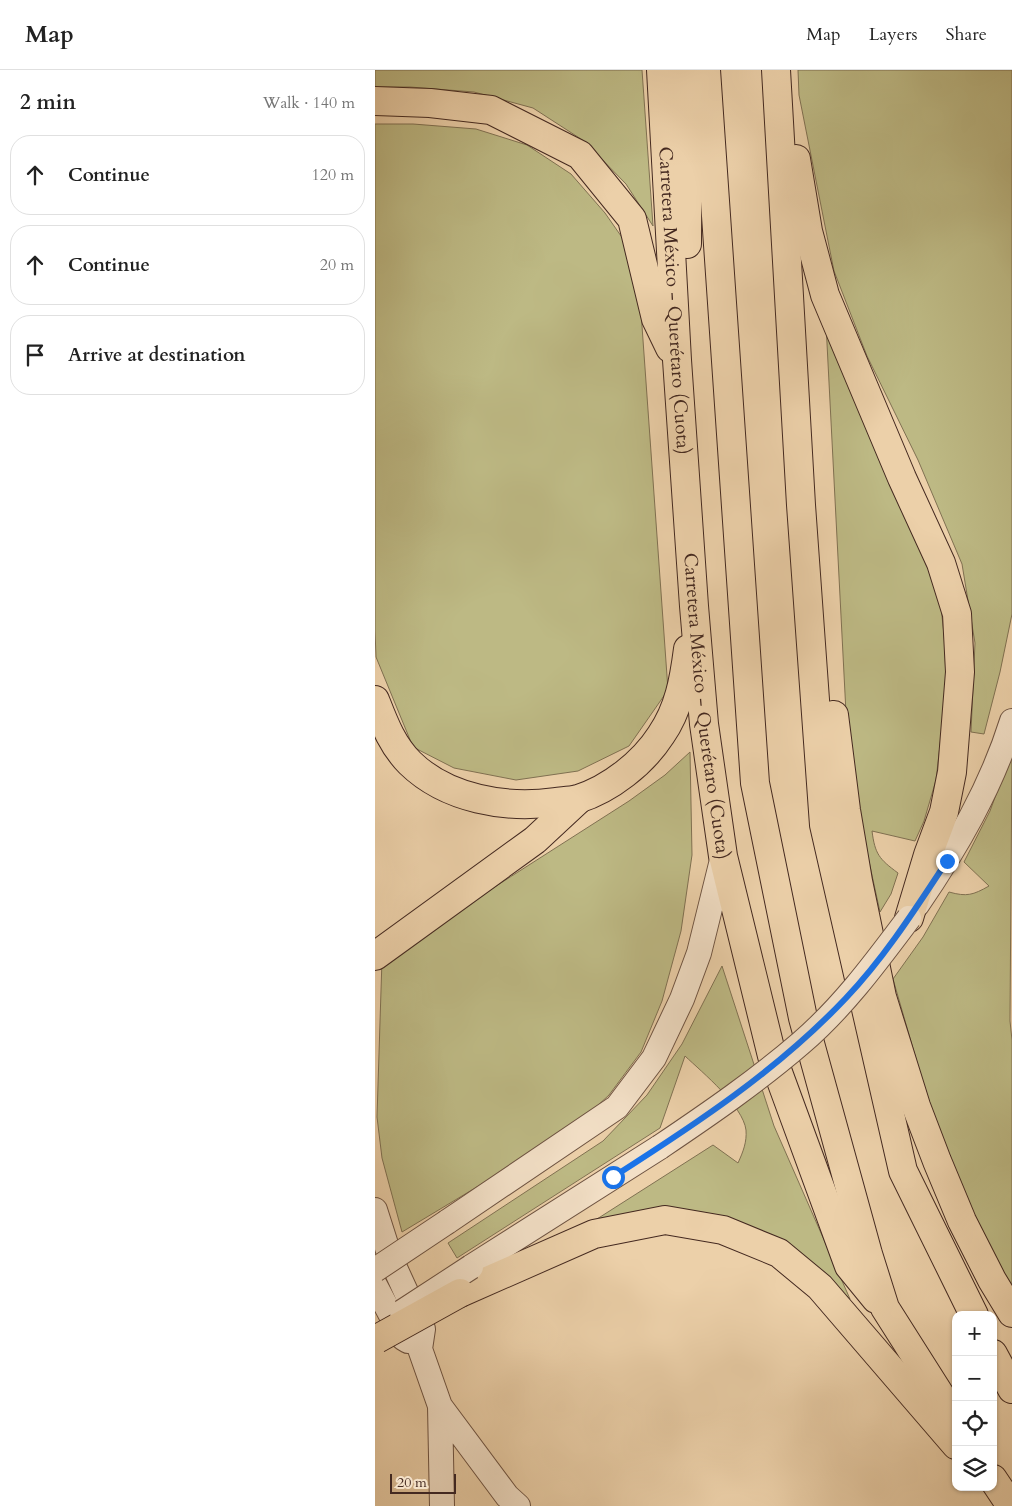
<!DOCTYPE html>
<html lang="en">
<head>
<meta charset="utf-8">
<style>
  :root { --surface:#fff; --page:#f6f6f6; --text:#222; --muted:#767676; --line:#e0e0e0 }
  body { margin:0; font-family:Cardo,serif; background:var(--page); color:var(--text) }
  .controls { position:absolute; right:15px; bottom:15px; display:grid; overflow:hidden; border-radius:10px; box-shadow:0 1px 4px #0004 }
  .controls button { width:45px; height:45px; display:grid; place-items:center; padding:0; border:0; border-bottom:1px solid var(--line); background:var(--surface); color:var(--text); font:25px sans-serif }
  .scale { position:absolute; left:15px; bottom:12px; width:66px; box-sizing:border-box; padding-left:5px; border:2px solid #442920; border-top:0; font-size:14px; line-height:18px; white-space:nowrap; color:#442920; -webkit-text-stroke:4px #f3e0c7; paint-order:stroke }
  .stop { position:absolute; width:15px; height:15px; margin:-11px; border:4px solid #1a73e8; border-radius:50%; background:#fff }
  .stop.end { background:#1a73e8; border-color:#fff; box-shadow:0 1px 5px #0008 }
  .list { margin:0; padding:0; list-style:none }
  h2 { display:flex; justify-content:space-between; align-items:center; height:65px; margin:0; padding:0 20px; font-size:21px }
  h2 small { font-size:16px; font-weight:400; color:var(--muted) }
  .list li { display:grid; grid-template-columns:32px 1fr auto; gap:15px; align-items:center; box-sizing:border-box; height:80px; margin:0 10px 10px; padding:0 10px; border:1px solid var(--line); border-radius:20px }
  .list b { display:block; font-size:19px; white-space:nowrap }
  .list em { font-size:16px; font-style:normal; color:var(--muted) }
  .icon { flex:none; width:28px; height:28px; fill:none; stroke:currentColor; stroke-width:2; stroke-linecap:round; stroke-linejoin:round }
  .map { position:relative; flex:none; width:637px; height:1436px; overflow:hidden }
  header { display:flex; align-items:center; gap:30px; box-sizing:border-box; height:70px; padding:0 25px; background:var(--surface); border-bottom:1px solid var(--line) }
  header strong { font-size:24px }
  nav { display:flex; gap:28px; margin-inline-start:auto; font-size:18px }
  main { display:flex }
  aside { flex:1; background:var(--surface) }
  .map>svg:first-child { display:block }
</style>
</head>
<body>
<header>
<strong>Map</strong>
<nav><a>Map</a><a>Layers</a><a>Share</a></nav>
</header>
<main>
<aside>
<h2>2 min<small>Walk · 140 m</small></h2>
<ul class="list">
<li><svg class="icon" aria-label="ahead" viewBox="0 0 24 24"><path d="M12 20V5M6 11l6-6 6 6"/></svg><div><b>Continue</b></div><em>120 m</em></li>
<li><svg class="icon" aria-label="ahead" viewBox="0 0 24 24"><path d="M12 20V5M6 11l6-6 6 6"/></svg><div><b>Continue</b></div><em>20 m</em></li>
<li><svg class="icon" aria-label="arrive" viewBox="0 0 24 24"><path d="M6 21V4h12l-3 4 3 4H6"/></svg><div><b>Arrive at destination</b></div></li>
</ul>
</aside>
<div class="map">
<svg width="637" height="1436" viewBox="0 0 637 1436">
  <rect width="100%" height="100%" fill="#ecd0a9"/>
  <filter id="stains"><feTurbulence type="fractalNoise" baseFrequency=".004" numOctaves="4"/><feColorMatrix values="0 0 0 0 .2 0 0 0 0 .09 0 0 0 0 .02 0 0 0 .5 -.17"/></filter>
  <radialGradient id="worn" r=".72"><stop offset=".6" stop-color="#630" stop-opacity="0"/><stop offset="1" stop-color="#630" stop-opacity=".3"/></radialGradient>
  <!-- green -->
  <path fill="#bdb984" stroke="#807152" d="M0,0H267L278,156L251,114L209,71L158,38L99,22L35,17H0Z
    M423,0H637V544L625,602L609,664L596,662L600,573L587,494L543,390L492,286L459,201L424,25Z
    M0,54H38L101,59L152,75L196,104L230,143L253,176L265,228L293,620L254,676L203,701L141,710L79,698L38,677L1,587L0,560Z
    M451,254L564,519L570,574L571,623L561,710L549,751L540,771L497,761C500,784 504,789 523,803L516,824L505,842L483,741L471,643Z
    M637,681L635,951L637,970V1216L608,1170L562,1062L518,909L548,867L574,822C592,827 598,825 614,816L589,792L615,741Z
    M315,682L317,785L306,861L287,931L266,982L234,1025L195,1061L27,1162L7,1088L2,1047L7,889L254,731L290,705Z
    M347,896L399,1056L475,1229L423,1184L387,1165L211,1156L338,1075L363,1093C368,1082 372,1072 371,1060C368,1036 328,1003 310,986L285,1058L82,1188L73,1173L228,1071L272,1025L307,974Z"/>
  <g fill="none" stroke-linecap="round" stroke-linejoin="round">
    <defs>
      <path id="minor" d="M542,835C581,778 616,718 637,651
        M0,1140L15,1187L48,1259L45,1279L65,1336L132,1426L143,1436
        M72,1152L242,1037L279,988L307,929L324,883L348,786
        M96,1197L285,1077
        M0,1215L28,1268L33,1271
        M65,1336L67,1436"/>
      <g id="highway">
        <path id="s1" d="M286,0L302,290L319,536L329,654L348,786L397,986L474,1196L501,1229"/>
        <path d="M331,0L380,713L428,948L493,1184L510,1238L581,1350"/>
        <path d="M401,0L426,435L449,755L528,1101L599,1245"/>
        <path d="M0,31L55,33L116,40L205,85L257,149L281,249L295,278"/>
        <path d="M421,89L433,161L450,225L527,408L566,493L582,544L585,602L577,702L569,742L553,785L534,848"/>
        <path d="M312,174L313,0"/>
        <path d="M0,630C9,653 17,675 35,693C72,729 131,739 180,732C188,731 196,731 203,729C235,719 268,693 286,665C304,639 309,610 313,579"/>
        <path d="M459,645L471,740L483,811L507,927L541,1036L562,1091L587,1151L617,1210L637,1243"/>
        <path d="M0,886L160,770L203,730"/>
        <path d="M85,1223L219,1164L290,1150L348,1160L404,1183L445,1217L581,1375"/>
        <path d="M618,1284L637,1319"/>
        <path d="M618,1409L636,1436"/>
      </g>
    </defs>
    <!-- minor casing -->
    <use href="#minor" stroke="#6e5342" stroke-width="26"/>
    <!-- highway casing -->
    <use href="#highway" stroke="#442920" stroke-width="30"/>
    <!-- minor -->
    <use href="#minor" stroke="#f3e0c7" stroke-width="24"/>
    <!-- highway -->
    <use href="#highway" stroke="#ecd0a9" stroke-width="28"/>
    <defs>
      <path id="minor-bridge" d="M285,1077C334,1044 382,1011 426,973C468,937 501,892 534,848
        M0,1200L72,1152
        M27,1242L96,1197"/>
      <path id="highway-bridge" d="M2,1269L85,1223"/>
    </defs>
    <!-- minor-bridge casing -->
    <use href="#minor-bridge" stroke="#6e5342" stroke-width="26" stroke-linecap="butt"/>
    <!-- highway-bridge casing -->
    <use href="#highway-bridge" stroke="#442920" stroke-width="30" stroke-linecap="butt"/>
    <!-- minor-bridge -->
    <use href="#minor-bridge" stroke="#f3e0c7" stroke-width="24"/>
    <!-- highway-bridge -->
    <use href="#highway-bridge" stroke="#ecd0a9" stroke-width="28"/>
  </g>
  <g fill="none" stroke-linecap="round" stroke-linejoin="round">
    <!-- route -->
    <path stroke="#1a73e8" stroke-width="6" d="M238,1107C321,1054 403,1000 471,928C510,887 541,838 572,791"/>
  </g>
  <g text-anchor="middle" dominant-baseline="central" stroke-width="4.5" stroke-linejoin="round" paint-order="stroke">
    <!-- street labels -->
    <g font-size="19" fill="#442920" stroke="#f3e0c7">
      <text stroke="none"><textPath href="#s1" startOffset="231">Carretera México - Querétaro (Cuota)</textPath></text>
      <text stroke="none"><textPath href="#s1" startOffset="638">Carretera México - Querétaro (Cuota)</textPath></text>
    </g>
  </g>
  <rect width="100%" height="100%" filter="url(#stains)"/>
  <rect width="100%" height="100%" fill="url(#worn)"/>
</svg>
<div class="controls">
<button>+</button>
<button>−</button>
<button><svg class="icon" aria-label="locate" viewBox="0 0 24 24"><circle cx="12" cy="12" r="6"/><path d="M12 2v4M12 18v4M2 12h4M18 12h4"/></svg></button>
<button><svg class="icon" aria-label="layers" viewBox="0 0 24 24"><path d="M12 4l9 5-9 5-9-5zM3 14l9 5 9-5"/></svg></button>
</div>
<div class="scale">20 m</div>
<div class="stop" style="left:238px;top:1107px"></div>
<div class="stop end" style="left:572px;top:791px"></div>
</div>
</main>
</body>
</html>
